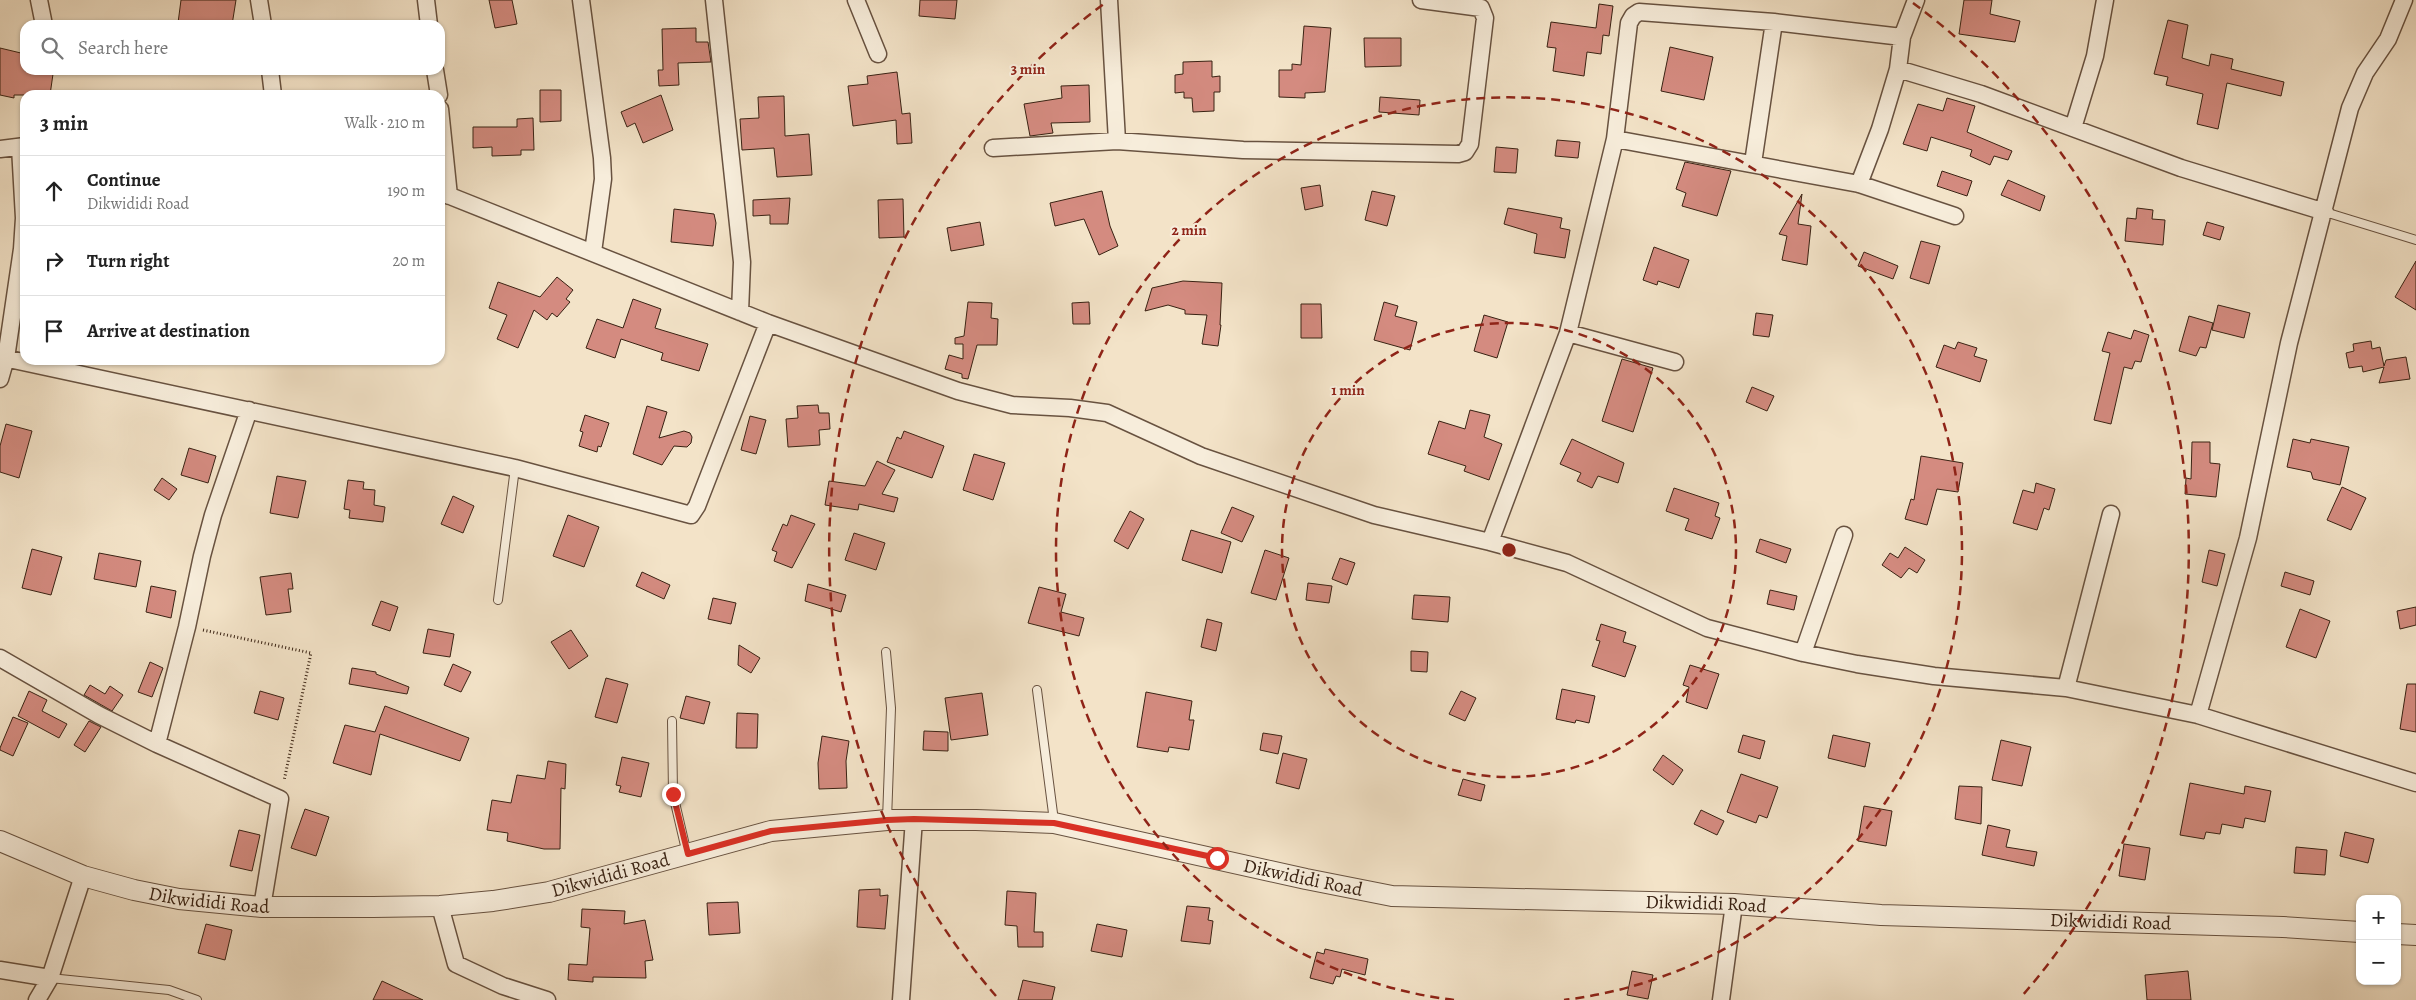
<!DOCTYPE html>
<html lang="en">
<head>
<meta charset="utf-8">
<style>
  :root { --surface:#fff; --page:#f6f6f6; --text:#222; --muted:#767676; --line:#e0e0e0 }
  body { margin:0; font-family:Alegreya,serif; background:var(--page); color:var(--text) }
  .controls { position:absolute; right:15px; bottom:15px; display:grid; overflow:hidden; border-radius:10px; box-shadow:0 1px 4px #0004 }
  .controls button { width:45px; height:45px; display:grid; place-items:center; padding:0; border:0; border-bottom:1px solid var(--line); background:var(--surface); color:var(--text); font:25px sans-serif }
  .stop { position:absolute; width:15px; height:15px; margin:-11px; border:4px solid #d93025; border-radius:50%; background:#fff }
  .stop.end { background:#d93025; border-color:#fff; box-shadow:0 1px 5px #0008 }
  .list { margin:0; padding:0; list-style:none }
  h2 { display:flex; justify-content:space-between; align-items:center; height:65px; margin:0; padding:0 20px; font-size:21px }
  h2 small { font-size:16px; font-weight:400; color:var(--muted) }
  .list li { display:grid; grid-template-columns:32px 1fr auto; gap:15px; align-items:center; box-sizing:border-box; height:70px; padding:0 20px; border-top:1px solid var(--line) }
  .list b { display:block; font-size:19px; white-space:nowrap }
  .list p { margin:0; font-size:16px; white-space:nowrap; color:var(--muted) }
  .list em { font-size:16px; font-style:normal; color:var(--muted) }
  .icon { flex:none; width:28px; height:28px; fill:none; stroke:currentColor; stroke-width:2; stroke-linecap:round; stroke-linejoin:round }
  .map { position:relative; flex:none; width:2416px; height:1000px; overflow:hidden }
  .search { position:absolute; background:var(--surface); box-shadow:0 1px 4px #0004; left:20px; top:20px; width:425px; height:55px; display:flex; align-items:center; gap:12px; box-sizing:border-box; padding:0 18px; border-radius:15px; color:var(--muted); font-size:19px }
  .panel { position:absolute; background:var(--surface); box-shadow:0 1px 4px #0004; left:20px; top:90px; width:425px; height:275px; border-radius:15px }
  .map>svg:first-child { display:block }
</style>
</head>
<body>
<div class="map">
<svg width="2416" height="1000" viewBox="0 0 2416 1000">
  <rect width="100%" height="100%" fill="#f3e3c8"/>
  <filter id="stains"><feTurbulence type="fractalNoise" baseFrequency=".004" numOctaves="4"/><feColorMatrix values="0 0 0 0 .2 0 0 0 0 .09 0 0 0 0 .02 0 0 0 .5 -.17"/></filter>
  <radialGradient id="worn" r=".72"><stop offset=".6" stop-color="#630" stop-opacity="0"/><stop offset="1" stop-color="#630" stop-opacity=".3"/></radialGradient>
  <!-- building -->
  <path fill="#d48b80" stroke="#392213" d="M181,0H236L232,25L178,23Z
    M489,0H512L517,24L495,28Z
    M920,0H957L955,19L919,16Z
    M1964,0H1992L1990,14L2020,21L2015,42L1959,34Z
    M1599,4L1613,6L1609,36L1603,35L1601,54L1587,52L1584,76L1553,71L1556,48L1547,47L1551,22L1596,28Z
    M2168,20L2188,25L2182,58L2209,66L2211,54L2233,59L2231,69L2284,82L2281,96L2227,83L2218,129L2197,124L2203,94L2166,85L2168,77L2154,74Z
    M1304,26L1331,28L1325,92L1305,93V98L1279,97V70H1292V64L1301,65Z
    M696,28V42H708L711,62L678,63L679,85L659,86L658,70H663L662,29Z
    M1364,38H1401V66L1365,67Z
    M1670,47L1713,57L1704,100L1661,91Z
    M0,48L25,54V71L53,74L50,95H14V98L0,95Z
    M1212,61V77L1220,76V92H1214V111L1193,112L1192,98H1184V92L1175,93V75L1183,74V62Z
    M897,72L902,114L910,113L912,143L897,144L896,120L853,126L848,86L868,84L867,76Z
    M1089,85L1090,122L1051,123L1053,133L1030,136L1024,104L1062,98L1061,86Z
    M540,90H561V121L540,122Z
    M661,95L673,130L643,143L635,123L627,127L621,112Z
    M784,96L785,136L809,134L812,175L777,177L774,148L742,150L740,119L759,118L758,97Z
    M1380,97L1420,100L1419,115L1379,112Z
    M1947,98L1975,106L1967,132L2012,151L2008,160L1994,156L1990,165L1970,156L1972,150L1931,137L1927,151L1903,144L1918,104L1943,111Z
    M533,118L534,150H521V155L492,156V147L473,148V127H517V119Z
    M1557,140L1580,142L1578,158L1555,156Z
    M1496,147L1518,149L1516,173L1494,172Z
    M1685,162L1731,171L1717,216L1682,206L1686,193L1676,189Z
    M1942,171L1972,181L1967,196L1937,186Z
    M2008,180L2045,196L2040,211L2001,195Z
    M1320,185L1323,206L1305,210L1301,188Z
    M1102,191L1110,226L1118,246L1099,255L1084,219L1055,226L1050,203Z
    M1372,191L1395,196L1387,226L1365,220Z
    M1802,194L1798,224L1811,226L1807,265L1782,260L1787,236L1779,234Z
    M790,198L788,224H770V215L753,216V200Z
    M903,199L904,237L879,238L878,200Z
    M1508,208L1562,218L1560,228L1570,230L1565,258L1534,253L1537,234L1504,224Z
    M2137,208L2153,210L2152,219L2165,220L2163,245L2125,241L2127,218L2136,219Z
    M674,209L714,214L716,223L713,246L671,242Z
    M980,222L984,245L951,251L947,228Z
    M2207,222L2224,227L2220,240L2203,235Z
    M1921,241L1940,246L1929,284L1910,278Z
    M1654,247L1689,260L1679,288L1658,281L1657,285L1643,280Z
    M1864,252L1898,266L1893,279L1858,266Z
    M2416,261V310L2395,297Z
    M557,277L573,290L566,299L570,302L557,317L552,313L547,320L534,310L518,348L497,339L507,315L489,308L498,282L540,297Z
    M1183,281L1222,283L1220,325H1221L1218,346L1202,344L1207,315L1185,314V310L1168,305L1145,311L1152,288Z
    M633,299L661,309L655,328L708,344L699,371L661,360L663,353L621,339L615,358L586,348L597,319L623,328Z
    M968,302L992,303L991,318L998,319L997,345H977L968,379L962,378V374L945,369L949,355L963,359V344H955V338L964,336Z
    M1089,302L1090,324H1073L1072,303Z
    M1384,302L1398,306L1395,316L1417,322L1410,350L1374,340Z
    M1301,304H1321L1322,338H1301Z
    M2218,305L2250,313L2244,338L2212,330Z
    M1756,313L1773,315L1769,337L1753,335Z
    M1484,315L1508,322L1497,358L1474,351Z
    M2189,316L2213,323L2206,348L2200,347L2196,356L2179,351Z
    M2134,330L2149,335L2141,362L2135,361L2132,369L2124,367L2111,424L2094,420L2110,353L2102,351L2108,332L2131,339Z
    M2371,341L2372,349L2380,347L2384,366L2386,360L2406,357L2410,379L2379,383L2384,367L2363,372L2362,366L2349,368L2346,353L2354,351L2353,344Z
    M1958,342L1977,348L1974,356L1987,360L1980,382L1936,367L1944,345L1955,349Z
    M1622,359L1653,368L1633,432L1602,421Z
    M1752,387L1774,396L1767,411L1746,402Z
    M818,405L819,413H829L830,429L819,430L820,445L788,447L786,419L798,418L797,406Z
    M647,406L667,412L659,438L684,431L690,433L692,437L691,443L687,447L674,446L662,465L633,454Z
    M1470,410L1490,415L1484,437L1502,444L1489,480L1464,471L1466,466L1428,454L1439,421L1465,429Z
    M585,415L609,423L601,447L598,446L597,452L579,446L583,432L580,431Z
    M750,416L766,420L756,454L741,450Z
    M6,424L32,431L19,478L0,472V446Z
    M904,431L944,446L932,478L887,462L897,437L901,439Z
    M1572,439L1624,463L1618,483L1598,476L1592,488L1577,481L1581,473L1560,464Z
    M2293,439L2310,443L2311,439L2349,447L2340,485L2313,479L2311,472L2287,467Z
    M2192,442H2210V463L2220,464L2216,497L2185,494L2186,478L2191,479Z
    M189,448L216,456L208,483L181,475Z
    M974,454L1005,463L993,500L963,490Z
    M1921,456L1963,463L1958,492L1937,489L1927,525L1905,519L1911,499L1914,500Z
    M877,461L895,470L882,494L898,498L894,512L859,504L858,510L825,505L829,481L865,486Z
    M277,476L306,481L298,518L270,513Z
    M162,478L177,489L169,500L154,490Z
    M348,480L364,482L363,489L375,490L374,505L385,507L383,522L349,518L350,510L344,509Z
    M2036,483L2055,489L2049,510L2044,508L2037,530L2013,523L2023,490L2034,493Z
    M2342,487L2366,498L2351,530L2327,520Z
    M1674,488L1719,503L1715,516L1720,518L1712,539L1685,530L1689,519L1666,511Z
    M453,496L474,506L463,533L441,524Z
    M1232,507L1254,516L1242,542L1221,533Z
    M1130,511L1144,519L1128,549L1114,541Z
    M568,515L599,527L584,567L553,556Z
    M791,515L815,524L792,568L774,561L777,552L772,550L783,524L787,526Z
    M1191,530L1231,542L1222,573L1182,560Z
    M854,533L885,543L876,570L845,560Z
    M1760,539L1791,549L1786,563L1756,552Z
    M1905,547L1925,560L1917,573L1909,568L1901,578L1882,565L1890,553L1898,558Z
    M32,549L62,557L51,595L22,588Z
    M1265,550L1289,558L1276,600L1251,593Z
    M2209,550L2225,554L2217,586L2202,582Z
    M99,553L141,561L136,587L94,579Z
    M1340,558L1355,563L1347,585L1332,579Z
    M642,572L670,585L664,599L636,586Z
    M2285,572L2314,581L2310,595L2281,586Z
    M291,573L293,589H288L291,612L266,615L260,577Z
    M1308,583L1332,586L1329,603L1306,600Z
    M808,584L846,595L841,612L805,601Z
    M151,586L176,591L171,618L146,612Z
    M1039,587L1066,594L1061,612L1084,618L1079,636L1028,623Z
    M1770,590L1797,596L1794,610L1767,604Z
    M1414,595L1450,597L1448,622L1412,619Z
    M713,598L736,603L731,624L708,619Z
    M381,601L398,607L390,631L372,625Z
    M2416,607V625L2400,629L2397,611Z
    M2300,609L2330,621L2316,658L2286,647Z
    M1207,619L1222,623L1216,651L1201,647Z
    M1601,624L1626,632L1623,642L1636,646L1625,677L1592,666L1600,641L1596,640Z
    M428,629L454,634L450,657L423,653Z
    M571,630L588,656L569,669L551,642Z
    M739,645L760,658L751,673L738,665Z
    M1411,651L1428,652L1427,672L1411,671Z
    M150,662L163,668L152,697L138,692Z
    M453,664L471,672L461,692L444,685Z
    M1690,665L1719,674L1707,709L1686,702L1689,687L1683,685Z
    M352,668L376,672V674L409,687L407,694L349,684Z
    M606,678L628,684L617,723L595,717Z
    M2407,684H2416V732L2400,729Z
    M90,685L105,694L110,686L123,695L112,711L84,695Z
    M1562,689L1595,696L1589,723L1576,720L1575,723L1556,719Z
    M29,691L47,700L42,711L67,724L59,738L18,716Z
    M260,691L284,698L278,720L254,713Z
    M1461,691L1476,698L1465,721L1449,714Z
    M1146,692L1192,701L1189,720H1194L1189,750L1169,747L1168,752L1137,747Z
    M982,693L988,735L951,740L945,698Z
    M686,696L710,702L704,724L680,718Z
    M385,706L469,738L460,761L380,734L371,775L333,763L345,725L375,732Z
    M737,713L758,714L757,748H736Z
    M13,717L28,723L13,756L0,750V748Z
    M89,721L101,727L85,752L74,745Z
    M924,731L948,732V751L923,750Z
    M1263,733L1282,736L1278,754L1260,750Z
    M1743,735L1765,741L1760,759L1738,752Z
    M1833,735L1870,743L1865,767L1828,758Z
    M822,736L849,741L846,761L847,788L819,789L818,763Z
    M2001,740L2031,747L2022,786L1992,780Z
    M1283,753L1307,759L1299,789L1276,783Z
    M1663,755L1683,770L1673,785L1653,770Z
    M622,757L649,763L641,797L619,792L621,786L616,785Z
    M548,761L566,764L565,789L561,788L560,849H544L507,841L508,833L487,830L492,800L511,803L517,775L545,779Z
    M1741,774L1778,787L1767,818L1759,815L1756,823L1727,812Z
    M1463,779L1485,785L1481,801L1458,795Z
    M2190,783L2244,794L2245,786L2271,791L2265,822L2245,818L2243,828L2222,824L2220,834L2206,832L2204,839L2180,835Z
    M1959,786L1982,787L1981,824L1955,819Z
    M1864,806L1892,811L1886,846L1858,841Z
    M305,809L329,817L316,856L291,848Z
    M1701,810L1724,821L1717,835L1694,824Z
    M1988,825L2010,830L2006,847L2037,852L2034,866L1982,855Z
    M239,830L260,835L252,871L230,866Z
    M2345,832L2374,839L2368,863L2340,856Z
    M2124,844L2150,848L2145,880L2119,876Z
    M2296,847L2327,850L2325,875L2294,873Z
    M880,889V896L888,895L885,929L857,927L859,890Z
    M1007,891L1036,893L1034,932H1043V947H1018L1017,926L1005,925Z
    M738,902L740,933L709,935L707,903Z
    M1187,906L1210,908L1208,920L1213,921L1210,944L1181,941Z
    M582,909L625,911L624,924L645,920L653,960L645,961L646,978L593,977V982L568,980L569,964L587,965L590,928L581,927Z
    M206,924L232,930L225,960L198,953Z
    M1097,924L1127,930L1122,957L1091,951Z
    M1325,949L1368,959L1365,975L1342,969L1340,977L1336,976L1333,984L1310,978L1317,952L1324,954Z
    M1632,971L1653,975L1648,999L1627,995Z
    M2188,971L2191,1000H2147L2145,975Z
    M1023,980L1055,987L1052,1000H1018Z
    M382,981L423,1000H373Z"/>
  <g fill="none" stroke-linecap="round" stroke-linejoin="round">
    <defs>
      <path id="service" d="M2325,212L2416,240
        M498,600L515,468
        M886,652L891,708L887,820
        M1037,690L1054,821
        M672,721L673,794L687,854
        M50,978L169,990L197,1000"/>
      <path id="minor" d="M39,0L44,25
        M259,0L263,25
        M426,0L429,25
        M581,0L602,158L603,179L593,252
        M714,0L742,262L740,312
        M856,0L878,54
        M1109,0L1117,141L1243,150L1458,154L1465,152L1470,144L1485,18L1481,8L1421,0
        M1898,69L1981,94L2181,168L2325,212
        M270,70L273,95
        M435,70L439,95
        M440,109L449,196
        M2073,128L2095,56L2105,0
        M1615,139L1859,184L1955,216
        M993,148L1117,141
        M0,149L25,146
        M1753,163L1774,22
        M1859,184L1880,129L1898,69L1902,37L1916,0
        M440,192L768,323L958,391L1012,405L1070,408L1107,413L1201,456L1374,515L1490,542L1567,563L1707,628L1803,653L1857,664L1934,676L2066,688L2198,715L2416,783
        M1568,333L1675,362
        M0,357L515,468L691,515L697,506L768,323
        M0,379L6,358L22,249L24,218L20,147
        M1490,542L1568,333L1615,139L1629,23L1633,16L1639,12L1774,22L1902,37
        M1803,653L1844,535
        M0,658L99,715L157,744L280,799L262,907
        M2066,688L2111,514
        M2198,715L2248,538L2289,343L2350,108L2365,73L2388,39L2404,0
        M157,744L187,627L202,556L213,515L249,410
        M440,906L456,964L503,986L547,1000
        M0,970L50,978
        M37,1000L50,978L83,876
        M901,1000L914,819
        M1721,1000L1734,904"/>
      <g id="tertiary">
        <path id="s1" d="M0,841L83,876L134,890L179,899L262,907H373L440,906L493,901L549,892L771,831L887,820H976L1054,823L1306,879L1392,896L1734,904L1881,915L2283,927L2360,932"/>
        <path d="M2397,934L2416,935"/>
      </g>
    </defs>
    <!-- service casing -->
    <use href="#service" stroke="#685240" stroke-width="10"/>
    <!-- minor casing -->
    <use href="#minor" stroke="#685240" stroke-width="19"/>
    <!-- tertiary casing -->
    <use href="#tertiary" stroke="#685240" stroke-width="22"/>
    <!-- path -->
    <path stroke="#392213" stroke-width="3" stroke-dasharray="1 2.5" stroke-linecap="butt" d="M203,630L311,653L284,781"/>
    <!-- service -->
    <use href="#service" stroke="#f7eddb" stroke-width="8"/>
    <!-- minor -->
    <use href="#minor" stroke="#f7eddb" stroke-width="16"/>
    <!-- tertiary -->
    <use href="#tertiary" stroke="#f7eddb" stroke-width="20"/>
  </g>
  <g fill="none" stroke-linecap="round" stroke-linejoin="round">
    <!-- route -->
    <path stroke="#d93025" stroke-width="6" d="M673,794L688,854L771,831L887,820L914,819L1054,823L1217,858"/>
  </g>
  <!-- distance rings -->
  <g fill="none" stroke="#8f2418" stroke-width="2.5" stroke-dasharray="9 6">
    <circle cx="1509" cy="550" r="227"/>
    <path d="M1454 1000A453 453 0 1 1 1564 1000"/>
    <path d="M996 996A680 680 0 0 1 1105 3M1913 3A680 680 0 0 1 2022 996"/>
  </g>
  <g text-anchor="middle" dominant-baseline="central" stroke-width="4" stroke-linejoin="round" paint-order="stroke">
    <!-- street labels -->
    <g font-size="19" fill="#392213" stroke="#f7eddb">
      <text stroke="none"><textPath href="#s1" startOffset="624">Dikwididi Road</textPath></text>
      <text stroke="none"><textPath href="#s1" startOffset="1329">Dikwididi Road</textPath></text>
      <text stroke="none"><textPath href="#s1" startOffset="219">Dikwididi Road</textPath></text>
      <text stroke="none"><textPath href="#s1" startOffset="1734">Dikwididi Road</textPath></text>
      <text stroke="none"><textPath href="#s1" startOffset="2139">Dikwididi Road</textPath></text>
    </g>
  </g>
  <circle cx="1509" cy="550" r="8" fill="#8f2418" stroke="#f7eddb" stroke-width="2.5"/>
  <g font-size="15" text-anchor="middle" font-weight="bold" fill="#8f2418" stroke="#f7eddb" stroke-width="4" stroke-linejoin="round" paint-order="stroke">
    <text x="1028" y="74">3 min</text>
    <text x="1189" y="235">2 min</text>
    <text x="1348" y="395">1 min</text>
  </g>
  <rect width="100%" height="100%" filter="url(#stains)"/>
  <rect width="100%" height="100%" fill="url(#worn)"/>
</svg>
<div class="controls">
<button>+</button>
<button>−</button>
</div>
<div class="stop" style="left:1217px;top:858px"></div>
<div class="stop end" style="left:673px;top:794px"></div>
<div class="search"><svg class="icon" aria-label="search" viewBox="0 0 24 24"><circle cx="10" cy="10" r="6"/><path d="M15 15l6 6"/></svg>Search here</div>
<section class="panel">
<h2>3 min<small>Walk · 210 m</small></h2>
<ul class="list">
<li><svg class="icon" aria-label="ahead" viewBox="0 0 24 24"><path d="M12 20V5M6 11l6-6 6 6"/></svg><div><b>Continue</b><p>Dikwididi Road</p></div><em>190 m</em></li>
<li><svg class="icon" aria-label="right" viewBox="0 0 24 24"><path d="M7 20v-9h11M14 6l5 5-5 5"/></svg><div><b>Turn right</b></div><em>20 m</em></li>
<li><svg class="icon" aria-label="arrive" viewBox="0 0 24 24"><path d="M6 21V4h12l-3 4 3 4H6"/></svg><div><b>Arrive at destination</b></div></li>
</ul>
</section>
</div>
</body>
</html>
